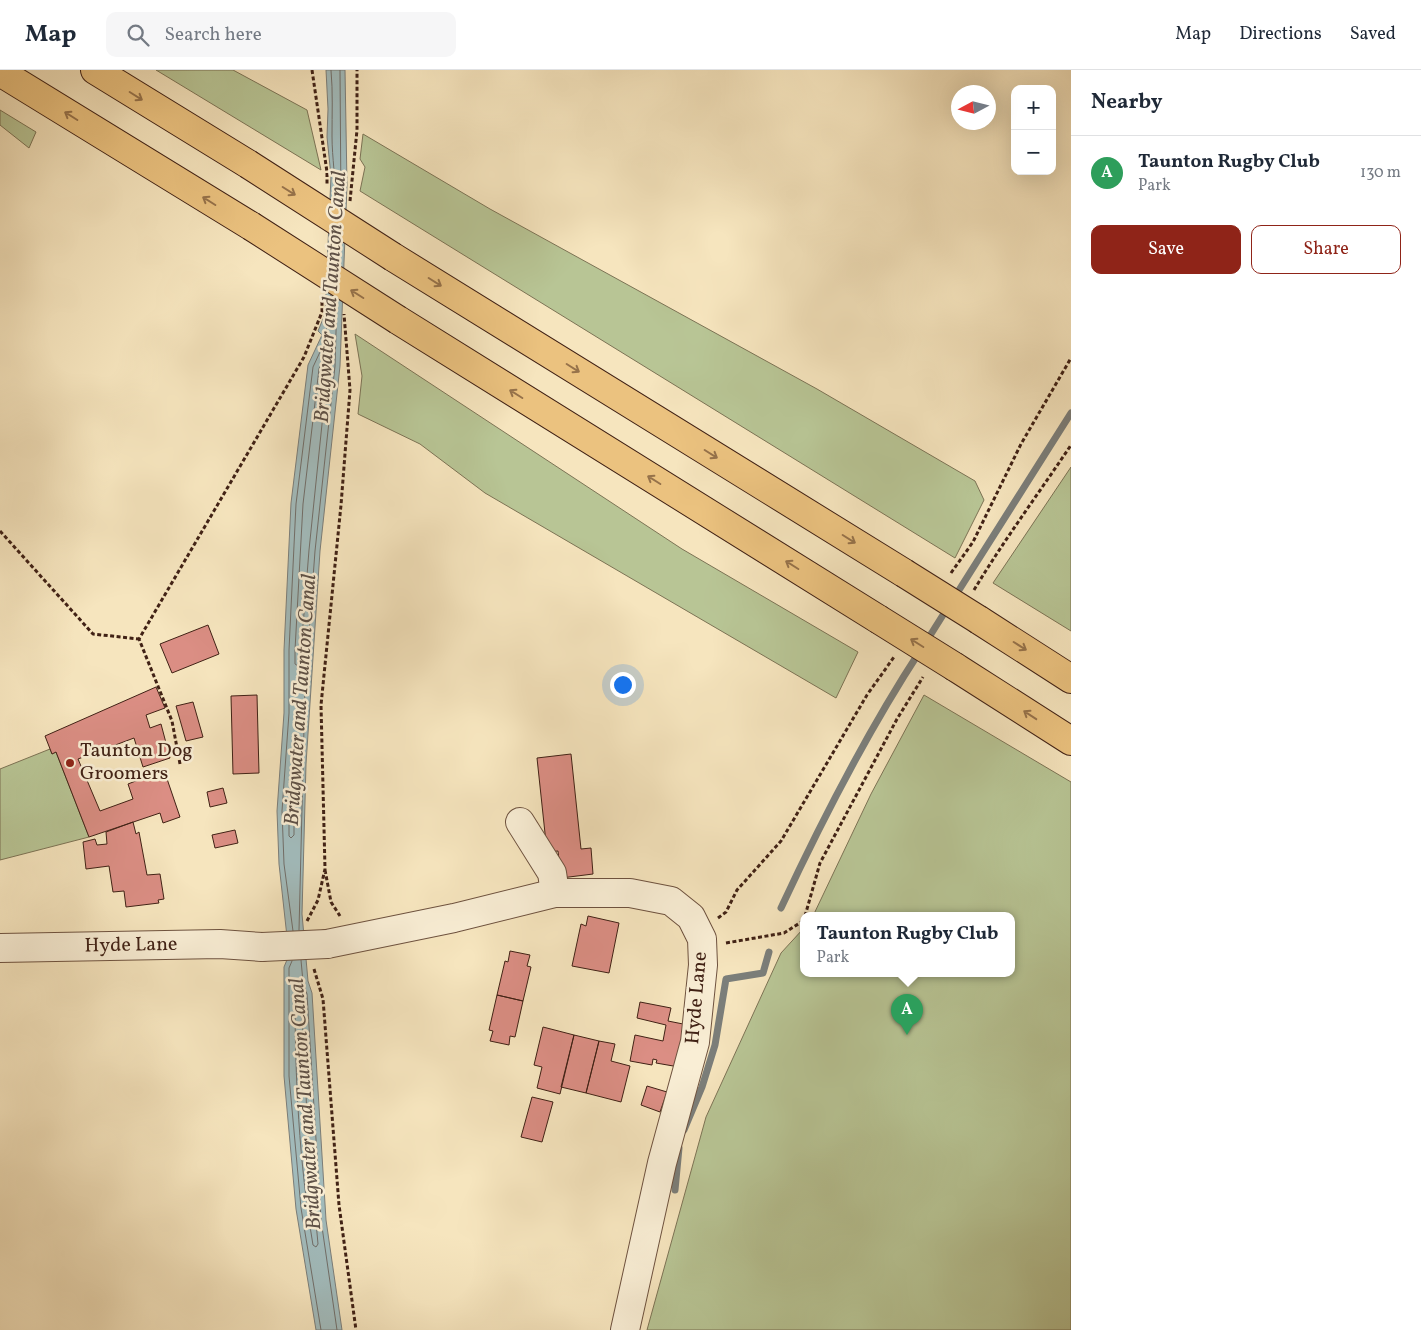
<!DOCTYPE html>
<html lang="en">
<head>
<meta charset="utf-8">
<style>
  :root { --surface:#fff; --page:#f6f6f7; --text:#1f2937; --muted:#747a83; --line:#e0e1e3; --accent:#8f2418 }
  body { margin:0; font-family:Vollkorn,serif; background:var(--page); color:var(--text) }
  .controls { position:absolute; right:15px; top:15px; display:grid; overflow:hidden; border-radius:10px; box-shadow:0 5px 20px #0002 }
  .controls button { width:45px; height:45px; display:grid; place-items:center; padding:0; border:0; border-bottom:1px solid var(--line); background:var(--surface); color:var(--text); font:25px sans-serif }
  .compass { position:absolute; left:951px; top:15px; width:45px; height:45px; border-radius:50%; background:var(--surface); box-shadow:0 5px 20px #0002; rotate:263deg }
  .you { position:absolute; left:622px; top:614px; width:18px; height:18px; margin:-12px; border:4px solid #fff; border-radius:50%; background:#1a73e8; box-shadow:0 0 0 8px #1a73e833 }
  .badge { display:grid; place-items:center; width:32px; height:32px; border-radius:50%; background:var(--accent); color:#fff; font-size:16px; font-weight:700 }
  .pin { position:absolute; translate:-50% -41px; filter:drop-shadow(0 1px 2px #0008) }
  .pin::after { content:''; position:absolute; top:26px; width:18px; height:15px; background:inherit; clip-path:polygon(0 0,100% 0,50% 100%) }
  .popup { position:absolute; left:800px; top:842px; width:215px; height:65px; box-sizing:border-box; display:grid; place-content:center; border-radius:10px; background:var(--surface); filter:drop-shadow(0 1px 4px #0005); font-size:16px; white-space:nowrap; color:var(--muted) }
  .popup b { font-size:19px; color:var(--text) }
  .popup::after { content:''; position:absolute; left:50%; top:100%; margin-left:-10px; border:10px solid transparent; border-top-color:var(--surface) }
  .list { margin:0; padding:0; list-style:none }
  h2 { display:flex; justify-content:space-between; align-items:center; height:65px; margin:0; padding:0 20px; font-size:21px }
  h2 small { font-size:16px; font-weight:400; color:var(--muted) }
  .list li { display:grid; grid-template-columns:32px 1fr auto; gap:15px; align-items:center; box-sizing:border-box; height:75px; padding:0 20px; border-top:1px solid var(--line) }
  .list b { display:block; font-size:19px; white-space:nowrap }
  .list p { margin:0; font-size:16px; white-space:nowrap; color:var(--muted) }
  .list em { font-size:16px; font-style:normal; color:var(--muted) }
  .actions { display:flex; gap:10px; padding:15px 20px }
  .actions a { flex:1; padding:11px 0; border:1px solid var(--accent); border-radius:10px; text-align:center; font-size:18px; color:var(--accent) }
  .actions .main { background:var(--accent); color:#fff }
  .icon { flex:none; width:28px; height:28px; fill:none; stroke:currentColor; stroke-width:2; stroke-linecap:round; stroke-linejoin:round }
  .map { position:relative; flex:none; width:1071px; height:1260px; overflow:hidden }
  header { display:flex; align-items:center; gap:30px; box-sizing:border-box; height:70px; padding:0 25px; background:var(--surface); border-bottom:1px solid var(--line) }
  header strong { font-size:24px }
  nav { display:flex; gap:28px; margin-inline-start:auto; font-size:18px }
  .search { width:350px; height:45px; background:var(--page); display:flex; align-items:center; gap:12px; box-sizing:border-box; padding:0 18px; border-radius:10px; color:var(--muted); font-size:19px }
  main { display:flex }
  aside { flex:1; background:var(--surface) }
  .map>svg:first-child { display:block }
</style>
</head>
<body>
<header>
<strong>Map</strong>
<div class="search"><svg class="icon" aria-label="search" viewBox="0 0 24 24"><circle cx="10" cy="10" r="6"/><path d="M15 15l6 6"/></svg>Search here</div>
<nav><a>Map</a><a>Directions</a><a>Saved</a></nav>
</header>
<main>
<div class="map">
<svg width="1071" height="1260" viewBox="0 0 1071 1260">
  <rect width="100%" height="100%" fill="#f6e5be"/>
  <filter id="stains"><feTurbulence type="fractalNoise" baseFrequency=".004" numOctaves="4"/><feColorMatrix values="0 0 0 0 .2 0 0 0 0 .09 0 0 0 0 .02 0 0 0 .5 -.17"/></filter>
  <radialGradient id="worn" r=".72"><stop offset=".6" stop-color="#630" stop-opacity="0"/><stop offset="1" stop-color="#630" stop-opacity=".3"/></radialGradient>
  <!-- green -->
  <path fill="#b8c595" stroke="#7c7355" d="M156,0H233L307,40L321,100Z
    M0,40L36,62L29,78L0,55Z
    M363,64L490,139L817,319L975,411L984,430L955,488L360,121L365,97L360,89Z
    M355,264L682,479L858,582L836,628L485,423L420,374L358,344L362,306Z
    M1071,397V561L993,513Z
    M924,625L1071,712V1260H647L706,1047L781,883L803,859V904H1011V846H813L871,724Z
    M50,679L52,684L56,682L89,767L0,790V699Z"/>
  <!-- water -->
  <path fill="#a2bcbd" stroke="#7b7e7a" d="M326,0H345L347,115L340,296L320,481L306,694L302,844L308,911L312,923L326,1150L342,1260H316L296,1139L284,1006V897L289,885L279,794L277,741L284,643V580L291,433L308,295L322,265L318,261L325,244L331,106L327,67L328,39Z"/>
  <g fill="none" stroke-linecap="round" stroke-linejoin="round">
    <!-- shore -->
    <path stroke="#716e69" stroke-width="1" d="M331,0C333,22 332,44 332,66C332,88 336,109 335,132
      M340,0L341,136
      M326,286L328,288V296L309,480L300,594L298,596L295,594V580L303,434L319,299Z
      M292,730L294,733V765L291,768L289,766V732Z
      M299,860L305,617L315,481L335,296L337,229
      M293,861L284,794L282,741L289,643V580L296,434L313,297L327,267C325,254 330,239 331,225
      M301,890L303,912L307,924L321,1150L337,1260
      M292,891L289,898V1006L301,1138L321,1260
      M298,921L301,925L308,1065L318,1174L316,1177L313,1175C299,1092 295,1008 295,924Z"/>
    <!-- stream -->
    <path stroke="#7b7e7a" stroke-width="7" d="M954,528L1071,343
      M926,572L948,537
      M781,838C822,750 867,662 920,581
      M684,1060L702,1017L715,975L726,909L763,903L769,882
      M675,1120L679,1078"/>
  </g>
  <!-- building -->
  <path fill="#db8e84" stroke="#402115" d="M208,555L219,584L172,603L160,574Z
    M156,617L165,638L146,645L150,658L161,654L170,688L143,697L134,668L78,689L100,741L133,729L128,714L164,700L180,747L163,753L160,743L89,767L56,682L52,684L45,666Z
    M257,625L259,703L233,704L231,626Z
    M193,632L203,667L186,671L176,636Z
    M571,684L581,779L591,778L593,804L561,808L558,781L547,782L537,688Z
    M223,718L227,733L210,737L207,722Z
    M133,752L136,764L139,762L147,805L160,804L164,829L158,830L159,833L126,837L124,821L113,822L109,796L86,799L83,772L95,769L97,775L107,774L106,762Z
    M235,760L238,773L215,778L212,765Z
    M588,846L619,853L609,903L572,896L581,854L586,856Z
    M510,881L530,885L527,896L531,897L523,931L497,925L505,891L508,892Z
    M497,925L523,931L515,967L510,966L509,975L490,971L493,961L489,960Z
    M640,932L671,938L668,951L688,955L679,997L656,993L657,990L653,989L652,995L630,991L635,965L663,971L666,955L637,948Z
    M543,957L574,965L560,1024L537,1018L542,997L534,995Z
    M574,965L599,971L586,1023L561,1017Z
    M599,971L615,974L611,991L630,996L621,1032L586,1023Z
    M647,1016L667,1022L660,1042L641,1035Z
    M532,1027L553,1032L542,1072L521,1067Z"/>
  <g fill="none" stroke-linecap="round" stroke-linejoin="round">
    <defs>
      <g id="minor">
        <path d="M520,752L552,803L555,823"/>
        <path d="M327,874L454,848L555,823H630L671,831L691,847L702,869L703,895L695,972L662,1093L625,1260"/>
        <path id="s1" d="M0,878L220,874L262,877"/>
      </g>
      <path id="highway" d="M95,0L248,94
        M0,2L251,156
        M393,187L904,503
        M398,250L878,549
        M979,550L1071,609
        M955,597L1071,671"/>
    </defs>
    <!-- minor casing -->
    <use href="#minor" stroke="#6e523f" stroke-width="30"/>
    <!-- highway casing -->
    <use href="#highway" stroke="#402115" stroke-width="30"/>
    <!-- path -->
    <path stroke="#402115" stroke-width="3" stroke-dasharray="4 2.5" stroke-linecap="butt" d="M312,0L327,102V116
      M350,131L357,60V0
      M0,461L93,564L139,569
      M951,503L973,472L1021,374L1071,288
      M974,520C1004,470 1039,423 1071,375
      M180,694L172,651L139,569L304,287L322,242V230
      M325,800L331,832L340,846
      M805,846L820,793L897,649L923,607
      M718,848L726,842L737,820L781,771L867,625L894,587
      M307,851L318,830L325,799L321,635L341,435L350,320L344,244
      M726,873L784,863L803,851
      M314,899L323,929L339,1135L356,1260"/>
    <!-- minor -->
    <use href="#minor" stroke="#f9eed5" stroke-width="28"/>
    <!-- highway -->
    <use href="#highway" stroke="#ebc27f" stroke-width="28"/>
    <defs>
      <path id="minor-bridge" d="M262,877L327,874"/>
      <path id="highway-bridge" d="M248,94L393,187
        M251,156L398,250
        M904,503L979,550
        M878,549L955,597"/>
    </defs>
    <!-- minor-bridge casing -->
    <use href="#minor-bridge" stroke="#6e523f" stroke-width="30" stroke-linecap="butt"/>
    <!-- highway-bridge casing -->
    <use href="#highway-bridge" stroke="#402115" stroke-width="30" stroke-linecap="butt"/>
    <!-- minor-bridge -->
    <use href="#minor-bridge" stroke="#f9eed5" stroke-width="28"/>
    <!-- highway-bridge -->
    <use href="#highway-bridge" stroke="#ebc27f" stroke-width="28"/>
  </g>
  <!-- one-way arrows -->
  <defs><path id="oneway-shaft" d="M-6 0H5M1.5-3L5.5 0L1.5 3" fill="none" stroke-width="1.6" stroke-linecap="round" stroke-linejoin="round" transform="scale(1.25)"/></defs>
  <g stroke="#96724a">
    <use href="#oneway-shaft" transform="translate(136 26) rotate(32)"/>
    <use href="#oneway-shaft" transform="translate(71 46) rotate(-148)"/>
    <use href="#oneway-shaft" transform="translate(289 121) rotate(32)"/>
    <use href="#oneway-shaft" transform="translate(209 131) rotate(-148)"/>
    <use href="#oneway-shaft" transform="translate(435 212) rotate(32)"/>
    <use href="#oneway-shaft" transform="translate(357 224) rotate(-148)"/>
    <use href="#oneway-shaft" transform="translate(573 298) rotate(32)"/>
    <use href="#oneway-shaft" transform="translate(516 324) rotate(-148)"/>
    <use href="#oneway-shaft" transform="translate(711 384) rotate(32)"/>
    <use href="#oneway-shaft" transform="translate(654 410) rotate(-148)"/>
    <use href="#oneway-shaft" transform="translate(849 469) rotate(32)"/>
    <use href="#oneway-shaft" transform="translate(792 495) rotate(-148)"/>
    <use href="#oneway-shaft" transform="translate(917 573) rotate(-148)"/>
    <use href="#oneway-shaft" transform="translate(1020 576) rotate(32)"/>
    <use href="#oneway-shaft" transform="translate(1030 645) rotate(-147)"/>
  </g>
  <!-- markers -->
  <circle fill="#8f2418" stroke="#f9eed5" stroke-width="2" cx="70" cy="693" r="5"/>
  <g text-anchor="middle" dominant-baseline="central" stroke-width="5" stroke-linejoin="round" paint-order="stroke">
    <!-- poi labels -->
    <g font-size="20" fill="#402115" stroke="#f9eed5" text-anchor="start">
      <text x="80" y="681">Taunton Dog<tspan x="80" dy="23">Groomers</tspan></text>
    </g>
    <!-- street labels -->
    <g font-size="20" fill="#402115" stroke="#f9eed5">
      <text stroke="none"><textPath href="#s1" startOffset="131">Hyde Lane</textPath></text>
      <text transform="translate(697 928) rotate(-85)">Hyde Lane</text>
    </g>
    <!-- water labels -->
    <g font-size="21" font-style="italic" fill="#5d5047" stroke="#f9eed5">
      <text transform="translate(331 227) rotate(-86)">Bridgwater and Taunton Canal</text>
      <text transform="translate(301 630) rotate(-86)">Bridgwater and Taunton Canal</text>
      <text transform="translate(306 1034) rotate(-94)">Bridgwater and Taunton Canal</text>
    </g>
  </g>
  <rect width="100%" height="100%" filter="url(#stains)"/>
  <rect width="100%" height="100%" fill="url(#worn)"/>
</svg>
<div class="controls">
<button>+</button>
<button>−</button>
</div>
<svg class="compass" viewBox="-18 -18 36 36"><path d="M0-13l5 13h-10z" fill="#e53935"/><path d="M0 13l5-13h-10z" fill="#747a83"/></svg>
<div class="you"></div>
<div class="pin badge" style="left:907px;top:965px;background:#2e9e5b">A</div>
<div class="popup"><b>Taunton Rugby Club</b>Park</div>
</div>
<aside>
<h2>Nearby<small></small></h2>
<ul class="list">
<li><span class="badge" style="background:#2e9e5b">A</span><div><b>Taunton Rugby Club</b><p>Park</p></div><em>130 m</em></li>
</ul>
<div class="actions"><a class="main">Save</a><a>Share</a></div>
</aside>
</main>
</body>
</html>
